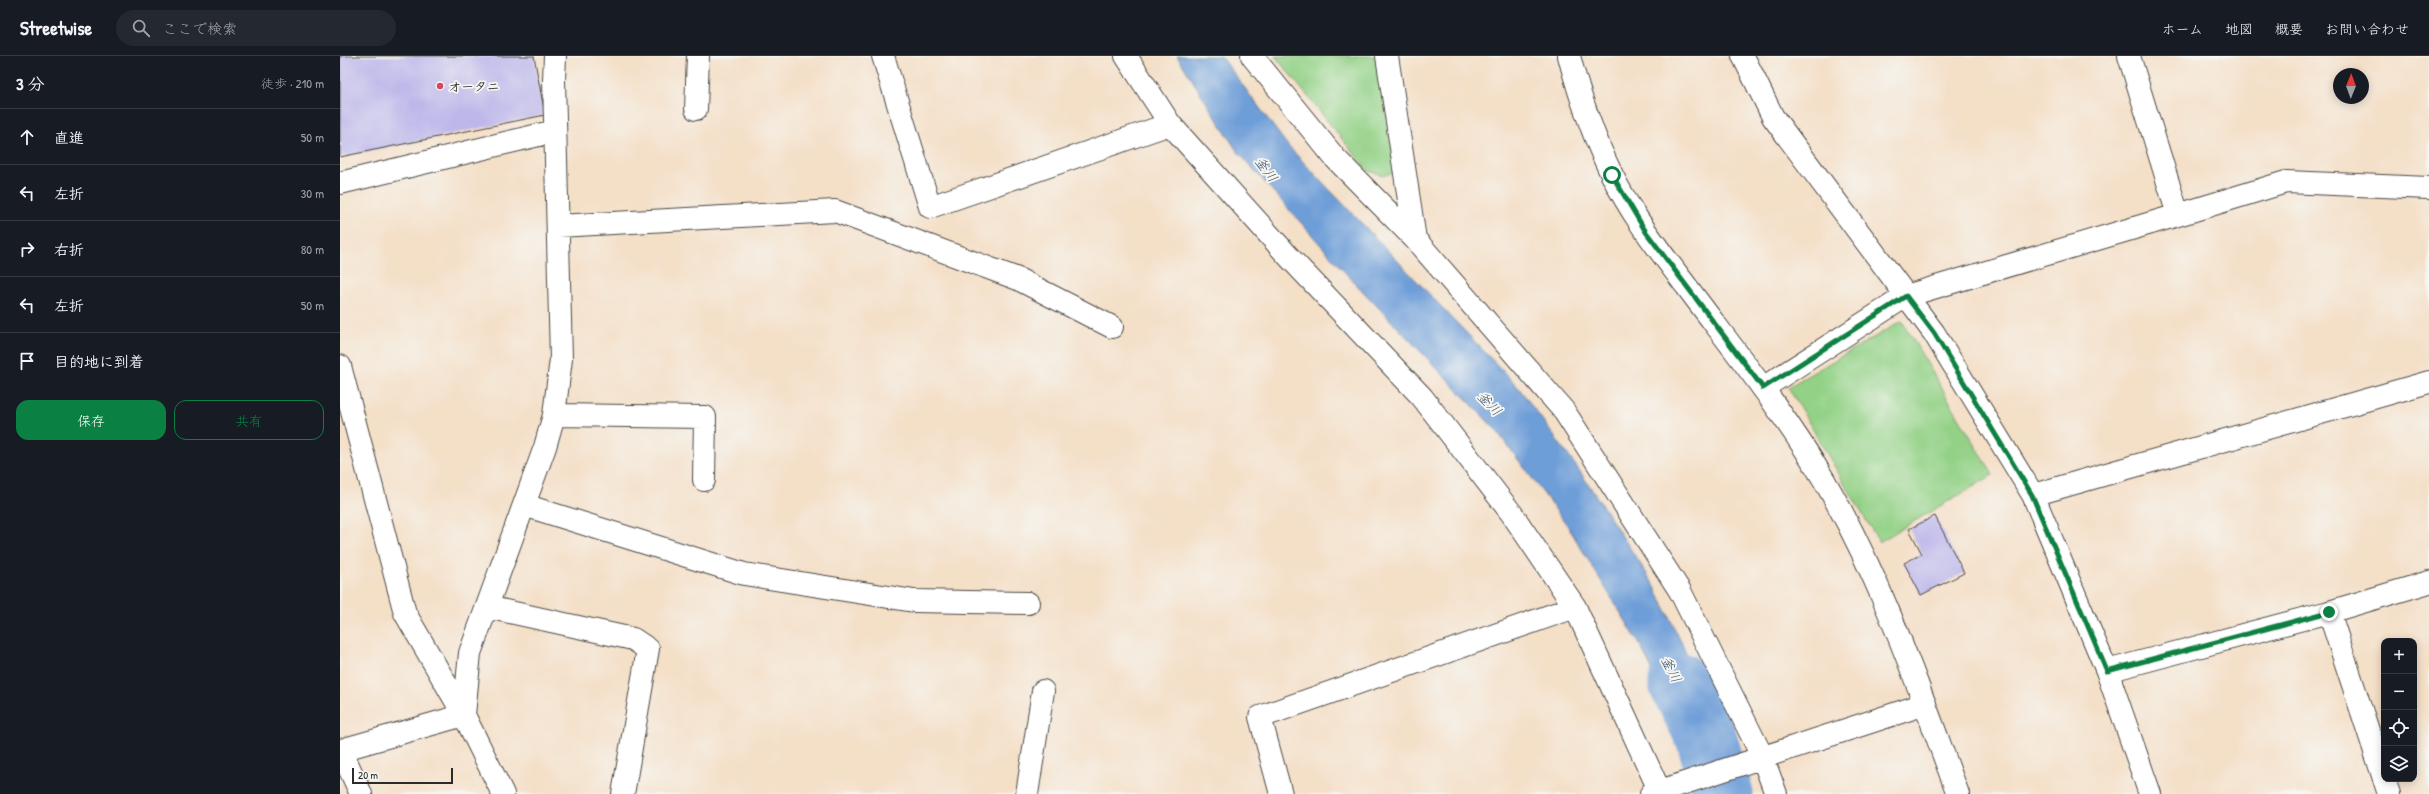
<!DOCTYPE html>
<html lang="ja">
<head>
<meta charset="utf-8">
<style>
  :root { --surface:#171b24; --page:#242831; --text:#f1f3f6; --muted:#9ea1a6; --line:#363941; --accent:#0b8043 }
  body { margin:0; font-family:"Patrick Hand","Klee One",sans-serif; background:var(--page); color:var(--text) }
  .controls { position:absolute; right:12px; bottom:12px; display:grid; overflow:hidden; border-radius:8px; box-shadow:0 2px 10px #0003 }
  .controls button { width:36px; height:36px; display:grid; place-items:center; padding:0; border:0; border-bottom:1px solid var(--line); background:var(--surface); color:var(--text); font:20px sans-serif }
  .compass { position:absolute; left:1993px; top:12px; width:36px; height:36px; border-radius:50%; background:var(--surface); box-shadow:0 2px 10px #0003; rotate:1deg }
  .scale { position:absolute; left:12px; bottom:10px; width:101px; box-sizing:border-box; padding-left:4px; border:2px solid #2b2b2b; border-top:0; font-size:11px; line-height:14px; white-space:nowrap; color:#2b2b2b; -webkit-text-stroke:3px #f6f6f2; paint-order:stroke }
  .stop { position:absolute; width:12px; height:12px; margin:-9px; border:3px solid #0b8043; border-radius:50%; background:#fff }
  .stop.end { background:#0b8043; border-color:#fff; box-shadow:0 1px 4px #0008 }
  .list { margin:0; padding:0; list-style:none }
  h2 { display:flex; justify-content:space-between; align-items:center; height:52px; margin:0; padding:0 16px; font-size:17px }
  h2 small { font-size:13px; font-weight:400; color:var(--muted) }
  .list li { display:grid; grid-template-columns:26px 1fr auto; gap:12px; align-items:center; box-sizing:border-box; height:56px; padding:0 16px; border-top:1px solid var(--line) }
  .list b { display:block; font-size:15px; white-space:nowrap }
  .list em { font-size:13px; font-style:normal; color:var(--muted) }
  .actions { display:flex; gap:8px; padding:12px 16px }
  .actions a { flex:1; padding:9px 0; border:1px solid var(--accent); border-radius:12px; text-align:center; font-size:14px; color:var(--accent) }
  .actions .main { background:var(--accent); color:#fff }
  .icon { flex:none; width:22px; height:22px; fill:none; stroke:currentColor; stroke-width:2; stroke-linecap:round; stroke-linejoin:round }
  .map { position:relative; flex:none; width:2089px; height:738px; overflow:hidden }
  header { display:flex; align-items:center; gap:24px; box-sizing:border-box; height:56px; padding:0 20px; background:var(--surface); border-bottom:1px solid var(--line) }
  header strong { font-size:19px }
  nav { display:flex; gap:22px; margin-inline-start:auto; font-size:14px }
  .search { width:280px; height:36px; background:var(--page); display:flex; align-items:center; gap:10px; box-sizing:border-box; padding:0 14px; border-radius:22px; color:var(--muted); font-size:15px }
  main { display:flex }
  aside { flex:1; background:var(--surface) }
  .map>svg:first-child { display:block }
</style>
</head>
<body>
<header>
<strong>Streetwise</strong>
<div class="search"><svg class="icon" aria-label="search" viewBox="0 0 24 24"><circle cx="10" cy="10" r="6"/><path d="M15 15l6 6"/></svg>ここで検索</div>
<nav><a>ホーム</a><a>地図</a><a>概要</a><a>お問い合わせ</a></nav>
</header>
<main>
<aside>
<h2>3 分<small>徒歩 · 210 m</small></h2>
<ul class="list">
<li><svg class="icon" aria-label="ahead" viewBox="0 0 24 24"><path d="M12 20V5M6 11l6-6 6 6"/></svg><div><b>直進</b></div><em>50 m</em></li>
<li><svg class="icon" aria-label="left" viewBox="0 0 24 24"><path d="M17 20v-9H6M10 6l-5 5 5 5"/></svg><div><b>左折</b></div><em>30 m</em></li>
<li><svg class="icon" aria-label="right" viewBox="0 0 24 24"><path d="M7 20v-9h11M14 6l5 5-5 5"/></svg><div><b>右折</b></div><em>80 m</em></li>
<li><svg class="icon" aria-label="left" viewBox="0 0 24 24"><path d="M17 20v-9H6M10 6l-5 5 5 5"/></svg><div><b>左折</b></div><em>50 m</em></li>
<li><svg class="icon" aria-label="arrive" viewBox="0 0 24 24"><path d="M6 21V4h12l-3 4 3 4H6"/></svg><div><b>目的地に到着</b></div></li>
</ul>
<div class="actions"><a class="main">保存</a><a>共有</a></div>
</aside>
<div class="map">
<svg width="2089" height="738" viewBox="0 0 2089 738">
  <rect width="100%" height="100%" fill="#f6f6f2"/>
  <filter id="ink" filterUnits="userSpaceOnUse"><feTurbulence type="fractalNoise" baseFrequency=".025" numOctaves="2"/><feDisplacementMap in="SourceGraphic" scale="8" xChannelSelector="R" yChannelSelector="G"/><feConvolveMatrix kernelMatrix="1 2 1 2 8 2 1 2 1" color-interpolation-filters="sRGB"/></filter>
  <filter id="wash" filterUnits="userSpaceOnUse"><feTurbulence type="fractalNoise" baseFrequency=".012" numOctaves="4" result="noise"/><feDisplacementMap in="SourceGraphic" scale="16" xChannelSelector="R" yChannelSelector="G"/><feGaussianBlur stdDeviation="0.9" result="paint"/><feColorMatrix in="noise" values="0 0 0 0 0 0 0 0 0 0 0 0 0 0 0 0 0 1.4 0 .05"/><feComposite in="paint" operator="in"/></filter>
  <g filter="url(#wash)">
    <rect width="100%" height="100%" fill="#f4dfc7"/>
    <!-- green -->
    <path fill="#93d186" stroke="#5f7e58" d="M935,0H1035L1056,109L1054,117L1044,119L1028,115Z
      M1562,265L1653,419L1539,486L1448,331Z"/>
    <!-- water -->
    <path fill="#6e9ed8" stroke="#4c6482" d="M837,0H881L948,90L1179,332L1241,417L1314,529L1394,697L1357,708L1299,587L1227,469L1156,374L1012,224L897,95Z"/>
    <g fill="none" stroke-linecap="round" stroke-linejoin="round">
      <!-- river -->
      <path stroke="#6e9ed8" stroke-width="61" d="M1339,627L1366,681L1383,738"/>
    </g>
    <g id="blocks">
      <!-- building -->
      <path fill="#beb8ea" d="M0,0H194L205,59L0,101Z
        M1595,460L1624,517L1581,539L1564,507L1582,498L1569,473Z"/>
    </g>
  </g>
  <g filter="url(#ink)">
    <use href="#blocks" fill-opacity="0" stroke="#494642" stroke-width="1"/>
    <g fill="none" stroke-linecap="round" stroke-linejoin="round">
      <defs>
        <path id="street" d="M543,0L590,151L830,68
          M786,0L830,68L949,201L1082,341L1172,458L1235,551L1321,738
          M912,0L995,102L1075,183L1224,355L1340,535L1422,700L1436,738
          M1047,0L1075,183
          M1403,0L1433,61L1594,277L1693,439L1767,615L1810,738
          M356,53L358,0
          M0,127L215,75
          M1838,159L1946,126L2089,132
          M218,170L495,155L678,223L772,271
          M0,310L65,557L124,659L1,694L21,738
          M1423,332L1566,240L1838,159L1789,0
          M214,359L365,361L364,424
          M1693,439L2089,326
          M184,449L404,518L574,545L688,547
          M147,551L293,583L308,593L283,738
          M1989,556L2089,526
          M1767,615L1989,556L2049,738
          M163,738L124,659L130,597L205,391L214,359L221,303L214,24L215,0
          M687,738L703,635
          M941,738L920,661L1235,551
          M1311,738L1585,648"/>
        <path id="secondary" d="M1229,0C1239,38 1255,84 1272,119C1292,160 1320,195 1347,231C1394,294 1444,356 1484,424C1541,521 1579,633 1618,738"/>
      </defs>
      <!-- street casing -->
      <use href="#street" stroke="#494642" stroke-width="24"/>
      <!-- secondary casing -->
      <use href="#secondary" stroke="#494642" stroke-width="24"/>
      <!-- street -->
      <use href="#street" stroke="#fff" stroke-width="22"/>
      <!-- secondary -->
      <use href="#secondary" stroke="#fff" stroke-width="22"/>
    </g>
  </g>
  <g fill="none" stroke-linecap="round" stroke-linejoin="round" filter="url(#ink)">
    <!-- route -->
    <path stroke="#0b8043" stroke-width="5" d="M1272,119L1306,176L1423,332L1566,240L1594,277L1692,439L1767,615L1989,556"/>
  </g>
  <!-- markers -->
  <circle fill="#d1495b" stroke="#f6f6f2" stroke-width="1.5" cx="100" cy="30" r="4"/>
  <g text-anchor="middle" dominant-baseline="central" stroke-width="3.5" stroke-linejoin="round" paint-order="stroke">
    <!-- poi labels -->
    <g font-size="13" font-weight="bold" fill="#2b2b2b" stroke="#f6f6f2" text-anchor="start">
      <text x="108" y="30">オータニ</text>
    </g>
    <!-- water labels -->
    <g font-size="14" font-style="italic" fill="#465970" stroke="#f6f6f2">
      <text transform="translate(927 113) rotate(54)">釜川</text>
      <text transform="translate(1150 347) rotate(46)">釜川</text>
      <text transform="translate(1332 613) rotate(63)">釜川</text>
    </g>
  </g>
</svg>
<div class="controls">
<button>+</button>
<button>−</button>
<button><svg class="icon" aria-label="locate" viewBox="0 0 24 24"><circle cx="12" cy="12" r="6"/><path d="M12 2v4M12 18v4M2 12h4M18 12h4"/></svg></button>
<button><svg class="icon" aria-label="layers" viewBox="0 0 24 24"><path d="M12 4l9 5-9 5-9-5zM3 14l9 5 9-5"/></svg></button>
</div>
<svg class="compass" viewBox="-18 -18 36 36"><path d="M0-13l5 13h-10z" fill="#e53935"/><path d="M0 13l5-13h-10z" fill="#9ea1a6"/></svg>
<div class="scale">20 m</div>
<div class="stop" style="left:1272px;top:119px"></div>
<div class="stop end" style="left:1989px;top:556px"></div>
</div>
</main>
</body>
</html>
